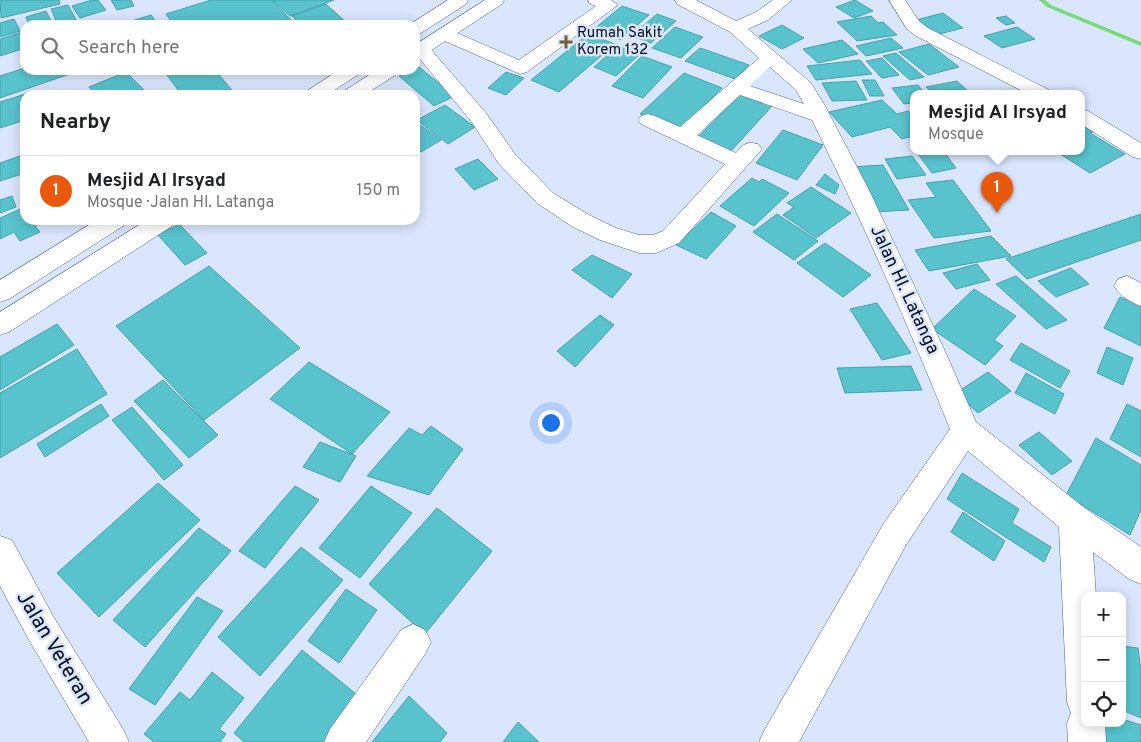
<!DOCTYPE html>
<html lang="en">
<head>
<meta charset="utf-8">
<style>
  :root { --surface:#fff; --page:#f2f2f2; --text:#202124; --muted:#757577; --line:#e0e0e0; --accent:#ea580c }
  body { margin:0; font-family:Overpass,sans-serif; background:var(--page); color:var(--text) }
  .controls { position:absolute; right:15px; bottom:15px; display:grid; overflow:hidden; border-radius:10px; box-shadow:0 2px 12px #0003 }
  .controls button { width:45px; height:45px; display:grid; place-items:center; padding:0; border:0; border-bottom:1px solid var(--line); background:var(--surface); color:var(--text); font:25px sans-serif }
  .you { position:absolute; left:550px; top:422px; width:18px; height:18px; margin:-12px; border:4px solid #fff; border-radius:50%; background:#1a73e8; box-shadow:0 0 0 8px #1a73e833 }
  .badge { display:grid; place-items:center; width:32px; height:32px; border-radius:50%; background:var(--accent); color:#fff; font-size:16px; font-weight:700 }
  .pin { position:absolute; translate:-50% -41px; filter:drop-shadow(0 1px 2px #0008) }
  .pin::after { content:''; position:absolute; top:26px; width:18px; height:15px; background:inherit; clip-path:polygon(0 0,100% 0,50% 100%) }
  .popup { position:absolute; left:910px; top:90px; width:175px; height:65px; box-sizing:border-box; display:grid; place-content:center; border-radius:10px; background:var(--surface); filter:drop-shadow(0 1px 4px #0005); font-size:16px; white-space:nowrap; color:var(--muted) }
  .popup b { font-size:19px; color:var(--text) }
  .popup::after { content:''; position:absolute; left:50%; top:100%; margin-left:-10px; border:10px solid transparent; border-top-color:var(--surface) }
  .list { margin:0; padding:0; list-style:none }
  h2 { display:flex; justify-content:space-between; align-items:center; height:65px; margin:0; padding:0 20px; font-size:21px }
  h2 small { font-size:16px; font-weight:400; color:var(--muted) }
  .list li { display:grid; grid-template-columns:32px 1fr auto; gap:15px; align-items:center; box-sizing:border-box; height:70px; padding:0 20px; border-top:1px solid var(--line) }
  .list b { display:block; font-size:19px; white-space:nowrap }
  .list p { margin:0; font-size:16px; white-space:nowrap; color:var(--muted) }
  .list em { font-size:16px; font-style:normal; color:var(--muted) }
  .icon { flex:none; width:28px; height:28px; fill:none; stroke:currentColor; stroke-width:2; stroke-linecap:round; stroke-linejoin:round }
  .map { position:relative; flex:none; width:1141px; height:742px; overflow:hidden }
  .search { position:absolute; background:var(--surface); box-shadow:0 2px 12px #0003; left:20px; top:20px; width:400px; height:55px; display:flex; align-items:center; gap:12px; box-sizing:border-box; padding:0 18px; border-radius:15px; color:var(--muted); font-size:19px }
  .panel { position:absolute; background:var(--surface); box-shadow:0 2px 12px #0003; left:20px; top:90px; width:400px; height:135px; border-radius:15px }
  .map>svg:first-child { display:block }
</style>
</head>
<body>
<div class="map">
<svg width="1141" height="742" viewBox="0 0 1141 742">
  <rect width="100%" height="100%" fill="#dae6fe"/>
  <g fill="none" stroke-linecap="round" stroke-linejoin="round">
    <!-- stream -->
    <path fill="#78da78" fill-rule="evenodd" d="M1039,0H1045L1051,5L1141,42V46L1047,7Z"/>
  </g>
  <!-- building -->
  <path fill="#58c3cd" stroke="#45a2ab" d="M0,0H59L60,4L1,18Z
    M92,0H98L106,10L80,18L72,6Z
    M111,0H131L134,6L117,10Z
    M211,0H272L296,25H174L166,14Z
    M273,0H334L290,16Z
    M855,0L873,11L854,18L836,7Z
    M326,4L348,24L301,25L292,16Z
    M68,5L76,20L58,25L51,9Z
    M622,6L649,15L620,40L594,29Z
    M46,11L53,25H29L26,17Z
    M943,13L963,28L935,35L916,20Z
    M657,14L676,21L651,43L631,36Z
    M151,15L159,25H119Z
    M871,16L878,23L883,22L897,35L857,41L837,22Z
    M1006,16L1015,23L1006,25L996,18Z
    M14,19L20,31L0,37V23Z
    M782,25L804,38L782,49L759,36Z
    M675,27L703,37L681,58L652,48Z
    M1017,27L1035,39L1002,48L984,36Z
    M25,31V48L0,56V39Z
    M588,34L615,44L559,92L531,80Z
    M891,38L903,48L866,56L856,46Z
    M842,40L858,54L818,63L803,49Z
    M929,44L959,67L928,75L899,52Z
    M618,46L640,54L616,76L594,67Z
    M700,48L749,65L735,79L685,61Z
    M896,53L924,77L910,80L883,56Z
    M642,56L672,67L643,98L612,86Z
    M882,58L899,75L882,78L866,61Z
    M860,60L872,74L816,80L807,66Z
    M419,67L455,96L434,106L399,76Z
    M25,68V70H81L0,98V76Z
    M177,70H215L236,95H182L166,74Z
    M126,72L149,95H96L89,87Z
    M506,72L524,78L506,95L488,88Z
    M684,73L722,88L680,130L640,114Z
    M862,80H875L884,96H870Z
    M856,81L867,100L832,101L822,83Z
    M957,81L971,94H934L926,87Z
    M918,85L925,94H913V103L904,104L892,88Z
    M35,91L37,95H25V120L0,128V102Z
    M741,93L773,105L730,152L697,138Z
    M882,100L897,114L908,111L913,117V136L902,139L890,127L852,137L829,112Z
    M445,105L475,127L448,144L417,120Z
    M415,121L441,140L421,152L415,147Z
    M1081,124L1093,132L1090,133L1125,154L1090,173L1057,152H1081Z
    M783,130L823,145L797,180L756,163Z
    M926,152H944L956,168L932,173L918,154Z
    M23,155L25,173L0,181V163Z
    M912,156L926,175L897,179L885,159Z
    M478,159L498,179L474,190L455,169Z
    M883,165L909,210L873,212L849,167Z
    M825,174L839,185L835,194L816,185Z
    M752,178L759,182L762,179L789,193L754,226L720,206Z
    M953,180L991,231L934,238L908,200L936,197L926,183Z
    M811,187L851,213L816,238L783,215L794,207L787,203Z
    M12,196L16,207L0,213V200Z
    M25,207V220H47L35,226L40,232L20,241L14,232L0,239V218Z
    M711,212L736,226L706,259L676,245Z
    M777,214L818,241L794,260L753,232Z
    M1141,214V240L1027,279L1006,259Z
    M179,224L207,253L185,265L158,235Z
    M991,236L1011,256L929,271L915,250Z
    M825,243L871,275L843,297L797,263Z
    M592,255L632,274L612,298L572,270Z
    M977,264L990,280L956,289L943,273Z
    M209,266L300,348L204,420L116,326Z
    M1071,268L1089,284L1056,297L1038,281Z
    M1016,276L1067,320L1046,329L996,284Z
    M974,289L1016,316L994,340L1003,346L985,365L932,329Z
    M1120,297L1141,306V346L1104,328Z
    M877,303L911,353L882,360L850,309Z
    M600,315L614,325L575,367L557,351Z
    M57,324L74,345L0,390V357Z
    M1021,343L1070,371L1060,388L1010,360Z
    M1107,347L1133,358L1123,385L1097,373Z
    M77,349L107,394L0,458V393Z
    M309,362L390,412L352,454L270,399Z
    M911,366L922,390L845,393L837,368Z
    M988,372L1011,391L978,413L956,393Z
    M1026,373L1064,394L1055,414L1015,393Z
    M163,380L218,435L189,458L134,401Z
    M101,404L109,416L45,457L37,444Z
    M1127,404L1141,411V457L1110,439Z
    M132,407L183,465L164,480L112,420Z
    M431,426L463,449L429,495L367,476L409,428L422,435Z
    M1039,432L1072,461L1052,475L1019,445Z
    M1096,438L1141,465V510L1130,535L1066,495Z
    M320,442L356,456L340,482L303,467Z
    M962,473L1019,509L1012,523L1051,547L1044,562L947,499Z
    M158,483L200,520L99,617L57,573Z
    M295,486L319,500L265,568L239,551Z
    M371,486L412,513L360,578L319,548Z
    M437,508L492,551L425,634L369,584Z
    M963,512L1005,541L994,561L951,532Z
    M199,528L231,551L145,647L113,620Z
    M301,547L343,580L260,676L218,637Z
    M346,589L377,610L339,663L308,641Z
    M197,597L223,611L155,705L129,689Z
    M1122,646L1138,648L1141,671V718L1122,710Z
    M302,650L361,698L329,742H244L234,733Z
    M212,672L244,698L219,729L226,734L220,742H154L144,734L180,692L190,700Z
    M409,696L447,733L440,742H372Z
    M1122,719L1141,725V742H1095L1093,723H1122Z
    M518,722L539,742H503Z"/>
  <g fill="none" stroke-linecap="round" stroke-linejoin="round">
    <defs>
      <path id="minor" d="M588,0H611L618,5L527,72L520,74L438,38L435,34L438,30L444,29L450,30L519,60L596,6L590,4Z
        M675,0H696L736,21L756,12L773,0H792L768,20L748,29L811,83L824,104L869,190L944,349L976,422L1086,509L1141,547V584L1129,579L1093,552L1096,596H1085V723H1105L1106,742H1068L1067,723L1071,713L1067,702L1059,527L968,451L906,545L799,742H759L765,729L884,523L950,429C908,324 862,221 812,120L740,95L697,135L736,153C743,144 747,141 758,144L762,149L679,243L656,253H639L600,240L573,227L537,203L499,164L471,121L415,53V45L421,44L427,45L486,113L515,154L553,193L589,215L616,228L639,235H653L663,231L725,164L641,124L638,120L641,116L648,114L655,116L680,127L759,58L730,32L677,4ZM770,67L796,90L804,104L750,86Z
        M889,0H905L919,21L928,28L1049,90L1052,94H1028L916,36L907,29Z
        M1081,109L1088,111L1141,143V159L1133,157L1081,124Z
        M1127,276L1141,283V306C1130,302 1120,296 1114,286L1118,279Z
        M0,536L12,540L53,616L123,729L129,742H89L29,640L0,586Z
        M413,624L425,630L431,642L425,654L366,742H324L330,729L401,630Z"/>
      <path id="major" d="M448,0H468L466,4L421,33L415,34V25H409Z
        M485,0H504L502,4L421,57L415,59V45Z
        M339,70H361L359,74L327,95H304L307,91Z
        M377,70H399L397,74L364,95H341L344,91Z
        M97,220H127L123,226L9,299L0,302V280Z
        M147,220H176L172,226L9,332L0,335V312Z"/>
    </defs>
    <!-- minor casing -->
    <use href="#minor" stroke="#4b6397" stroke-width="1"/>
    <!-- major casing -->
    <use href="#major" stroke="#4b6397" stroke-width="1"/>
    <!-- minor -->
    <use href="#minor" fill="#fff" fill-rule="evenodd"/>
    <!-- major -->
    <use href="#major" fill="#fff" fill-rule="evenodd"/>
  </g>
  <!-- markers -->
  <path fill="#755e2e" stroke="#dae6fe" stroke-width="2" d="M563.5 34.5h5v5h5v5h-5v5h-5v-5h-5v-5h5z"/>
  <g text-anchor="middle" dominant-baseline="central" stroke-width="5" stroke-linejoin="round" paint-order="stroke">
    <!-- far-poi labels -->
    <g font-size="15" fill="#050e21" stroke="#dae6fe" text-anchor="start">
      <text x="577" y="33">Rumah Sakit<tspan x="577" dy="17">Korem 132</tspan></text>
    </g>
    <!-- street labels -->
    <g font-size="18" fill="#050e21" stroke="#dae6fe">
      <text transform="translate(904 290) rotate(65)">Jalan HI. Latanga</text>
    </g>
    <!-- near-street labels -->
    <g font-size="21" fill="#050e21" stroke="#dae6fe">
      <text transform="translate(54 648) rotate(59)">Jalan Veteran</text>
    </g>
  </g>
</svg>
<div class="controls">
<button>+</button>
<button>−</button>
<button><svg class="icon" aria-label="locate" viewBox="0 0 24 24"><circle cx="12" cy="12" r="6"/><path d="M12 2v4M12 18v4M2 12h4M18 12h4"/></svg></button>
</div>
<div class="you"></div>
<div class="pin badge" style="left:997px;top:213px">1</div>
<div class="popup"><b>Mesjid Al Irsyad</b>Mosque</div>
<div class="search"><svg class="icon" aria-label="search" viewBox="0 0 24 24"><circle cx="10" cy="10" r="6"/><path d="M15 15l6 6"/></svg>Search here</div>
<section class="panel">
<h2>Nearby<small></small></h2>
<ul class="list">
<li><span class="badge">1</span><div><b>Mesjid Al Irsyad</b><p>Mosque · Jalan HI. Latanga</p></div><em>150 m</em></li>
</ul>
</section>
</div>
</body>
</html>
